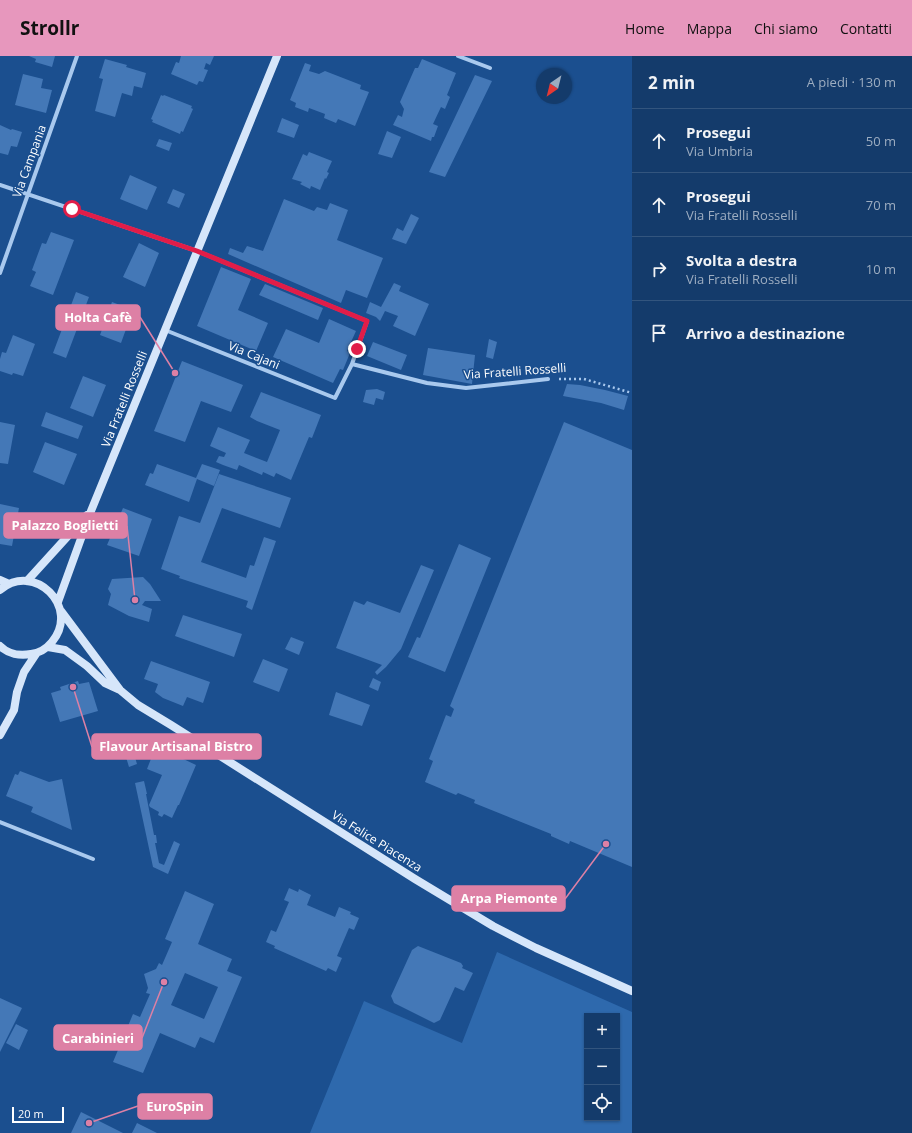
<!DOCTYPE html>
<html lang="it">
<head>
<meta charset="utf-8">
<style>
  :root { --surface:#143b6b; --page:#1d4271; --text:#f1f3f6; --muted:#9dadc1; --line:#33557e; --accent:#e797bd }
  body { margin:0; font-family:"Open Sans",sans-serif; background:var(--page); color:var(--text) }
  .controls { position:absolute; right:12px; bottom:12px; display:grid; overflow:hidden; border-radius:0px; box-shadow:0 1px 3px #0004 }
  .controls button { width:36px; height:36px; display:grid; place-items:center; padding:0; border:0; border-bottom:1px solid var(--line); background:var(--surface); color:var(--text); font:20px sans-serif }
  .compass { position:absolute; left:536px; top:12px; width:36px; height:36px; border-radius:50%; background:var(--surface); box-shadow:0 1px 3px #0004; rotate:215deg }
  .scale { position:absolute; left:12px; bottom:10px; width:52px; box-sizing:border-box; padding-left:4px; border:2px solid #fff; border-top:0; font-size:11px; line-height:14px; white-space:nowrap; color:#fff; -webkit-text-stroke:3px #1b4f8f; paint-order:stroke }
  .stop { position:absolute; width:12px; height:12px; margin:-9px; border:3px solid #e11d48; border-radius:50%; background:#fff }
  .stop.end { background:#e11d48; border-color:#fff; box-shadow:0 1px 4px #0008 }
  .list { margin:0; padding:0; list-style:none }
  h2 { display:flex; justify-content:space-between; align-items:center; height:52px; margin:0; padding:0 16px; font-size:17px }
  h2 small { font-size:13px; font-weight:400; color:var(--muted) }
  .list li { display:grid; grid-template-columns:26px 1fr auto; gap:12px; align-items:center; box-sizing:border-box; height:64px; padding:0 16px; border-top:1px solid var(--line) }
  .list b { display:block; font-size:15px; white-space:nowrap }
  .list p { margin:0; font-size:13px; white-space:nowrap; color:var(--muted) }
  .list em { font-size:13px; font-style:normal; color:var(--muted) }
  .icon { flex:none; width:22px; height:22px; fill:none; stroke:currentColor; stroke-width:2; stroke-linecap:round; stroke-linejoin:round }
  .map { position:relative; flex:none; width:632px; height:1077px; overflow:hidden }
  header { display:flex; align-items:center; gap:24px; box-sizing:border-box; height:56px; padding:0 20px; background:var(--accent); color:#111 }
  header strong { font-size:19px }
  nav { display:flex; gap:22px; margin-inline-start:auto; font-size:14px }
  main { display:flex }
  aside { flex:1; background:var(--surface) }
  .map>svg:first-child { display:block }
</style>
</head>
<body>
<header>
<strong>Strollr</strong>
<nav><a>Home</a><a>Mappa</a><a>Chi siamo</a><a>Contatti</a></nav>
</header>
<main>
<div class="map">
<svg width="632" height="1077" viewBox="0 0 632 1077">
  <rect width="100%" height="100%" fill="#1b4f8f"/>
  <!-- green -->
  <path fill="#2e69ad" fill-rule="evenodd" d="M497,896L632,956V1077H310L364,945L462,987ZM587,960H617V1062H587Z"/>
  <!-- building -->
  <path fill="#4478b7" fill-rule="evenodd" d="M29,0H55L52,11L35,6L36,3Z
    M181,0H214L210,9L206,7L204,13L208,14L203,26L199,25L197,29L171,18L176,6L179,7Z
    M105,3L127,9L126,11L146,17L142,32L134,30L132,40L122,37L115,61L95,55L103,23L99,22Z
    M422,3L456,17L447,39L450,41L445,53L441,51L433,68L438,70L434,81H432L431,85L393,69L398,59L402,61L404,53L400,46L415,12H418Z
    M305,7L311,9L309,15L319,18L325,15L361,29L360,33L369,36L355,70L338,63L336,67L324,62L325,58L309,52L308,56L295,51L296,47L290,44Z
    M23,18L43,23L41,32L52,34L46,57L15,49Z
    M475,19L492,25L445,121L429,116Z
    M161,39L163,40L164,39L192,50L191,52L193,53L183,76L181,75L180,78L152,66L153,64L151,63Z
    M282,62L299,69L294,82L277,76Z
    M0,69L11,74L12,73L22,76L17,91L11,90L8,99L0,97Z
    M387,75L401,81L392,102L378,98Z
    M159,83L172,87L169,95L156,90Z
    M309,96L332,105L327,116L329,117L326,123L325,122L320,134L311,130L310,133L300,128L302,126L292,123L303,98L307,100Z
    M130,119L157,131L147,154L120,143Z
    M173,133L185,138L179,152L167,147Z
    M284,143L314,155L317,151L327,154L330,147L348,154L337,184L383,202L367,242L346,234L341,247L228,198L230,192L243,197L247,190L263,195Z
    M411,158L419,162L406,188L392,183L397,172L403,175Z
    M51,176L74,184L53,239L30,230L36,216L32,214L42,187L46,188Z
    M139,187L159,197L145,231L123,221Z
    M221,211L251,223L238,254L268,267L256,295L197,270Z
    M394,227L401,230L399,235L429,248L415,280L393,270L398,260L385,255L380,265L376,261L366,257L370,246L381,251Z
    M265,228L323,252L318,264L259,239Z
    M76,236L89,241L66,302L53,297Z
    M112,246L133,254L121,287L100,279Z
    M329,263L356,275L347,295L350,297L343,314L340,313L333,327L273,301L286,273L319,287Z
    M13,279L35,288L23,320L13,317L12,319L0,315V303L2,296L6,297Z
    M489,283L497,286L493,303L486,301Z
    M373,286L407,299L401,314L367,300Z
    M428,292L475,299L472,328L423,319Z
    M182,305L243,329L231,356L201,345L185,386L154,375Z
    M83,320L106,329L93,361L70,352Z
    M567,328L580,329L605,334L628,340L624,354L601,347L563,340Z
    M377,333L385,336L383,344L376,342L374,349L363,346L366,334Z
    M261,336L321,359L312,382L309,381L291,424L276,417L274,421L263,416L262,419L239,409L237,414L223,409L216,406L219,400L224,401L226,397L210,390L218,371L250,384L244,397L267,406L280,374L257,365L250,361Z
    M46,356L83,370L78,383L41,370Z
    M0,366L15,369L8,408L0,407Z
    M564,366L632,394V811L570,785L569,788L551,780V778L474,747L475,744L458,737L456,739L425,726L433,705L429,703L446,659L451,661L454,653L450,650Z
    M45,386L77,398L64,429L33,416Z
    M157,408L196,422L202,408L220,414L214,430L197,423L189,446L145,429L150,417L153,418Z
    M219,418L291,442L280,472L222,452L201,506L246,522L250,509L254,510L264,481L276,485L252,554L246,551L248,545L179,522L180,520L161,513L179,460L200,467Z
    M0,448L19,452L12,490L0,488Z
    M123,452L152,463L139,500L107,489Z
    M459,488L491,502L445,616L408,601L417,581L420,582Z
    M421,509L434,514L401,593L386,611L377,619L375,616L382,609L336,592L354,545L364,549L367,545L400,557Z
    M143,521L150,528L161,545H145L142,549L152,553L149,566L129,560L108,549L111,538L108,533L112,523Z
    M183,559L242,578L234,601L175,580Z
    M291,581L304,586L299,599L285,593Z
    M263,603L288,613L279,636L253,626Z
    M151,605L210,626L203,647L187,641L183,650L163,642L155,636L158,628L144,623Z
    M373,622L381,626L378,635L369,631Z
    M78,625L79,628L89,626L98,655L60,666L51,637L61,634L60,631Z
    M336,636L370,649L362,670L329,659Z
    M133,684L137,696L134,698L137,708L129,711L122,688Z
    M156,690L196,709L179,749H178L172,762L164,758L162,761L158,759L159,756L150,751L149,749L162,719L147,713Z
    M20,715L49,726L62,723L72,774L31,756L33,751L6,740L15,718L18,719Z
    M144,725L147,738H146L154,779H156L157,787H155L159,807L164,809L174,785L180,788L168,818L153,811L135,727Z
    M289,832L298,836L299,833L311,839L307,849L335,861L339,851L351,856L350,858L359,862L354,874L349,872L337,900L342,902L336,916L328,912L326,915L274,892L275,890L266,886L271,874L276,876L289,846L284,844Z
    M185,835L214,848L198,888L232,903L227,915L242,921L214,987L200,981L195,992L160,977L143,1017L113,1006L133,958L140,961L150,938L146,937L148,932L144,918L156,913L159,907L162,909L172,886L165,883ZM185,917L218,931L204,963L171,949Z
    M418,890L461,907L463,910L462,912L473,917L464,935L455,931L440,964L434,967L394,947L391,940L412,894Z
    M0,942L22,952L0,996Z
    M16,968L28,974L19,994L6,987Z
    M81,1056L123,1077H71Z
    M137,1067L157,1077H132Z"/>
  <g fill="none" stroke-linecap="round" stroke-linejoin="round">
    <!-- path -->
    <path stroke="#a9c9ee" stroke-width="2.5" stroke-dasharray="2 3" stroke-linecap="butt" d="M559,323H584L632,337"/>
    <!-- street -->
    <path stroke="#a9c9ee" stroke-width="4" d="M458,0L490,12
      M0,129L197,195L367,265L352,308L335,342L165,274
      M0,217L77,0
      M352,308L427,327L466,332L548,323
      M0,766L93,803"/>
    <!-- secondary -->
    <path stroke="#d6e6fa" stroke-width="8" d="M0,524L9,528
      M27,525L87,459
      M0,534C34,505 81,551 52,586C47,592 40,597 31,598C20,600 8,598 0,590
      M58,546L91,455L277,0
      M61,555L120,634L138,649L171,669L415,823L493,870L536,892L632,935
      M48,591L65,594L87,610L105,627L118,633
      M0,679L14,654L17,636L24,616L36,598"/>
  </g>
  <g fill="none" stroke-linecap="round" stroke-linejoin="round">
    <!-- route -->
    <path stroke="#e11d48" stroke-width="5" d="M72,153L197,195L367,265L357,293"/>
  </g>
  <g text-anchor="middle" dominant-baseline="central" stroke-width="3" stroke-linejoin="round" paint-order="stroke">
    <!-- street labels -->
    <g font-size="12" fill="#fff" stroke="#1b4f8f">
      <text transform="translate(29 105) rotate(-70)">Via Campania</text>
      <text transform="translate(254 299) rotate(22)">Via Cajani</text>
      <text transform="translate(515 315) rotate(-4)">Via Fratelli Rosselli</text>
      <text transform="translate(124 343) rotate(-68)">Via Fratelli Rosselli</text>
      <text transform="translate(377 785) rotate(32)">Via Felice Piacenza</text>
    </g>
  </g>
  <!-- callouts -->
  <path fill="none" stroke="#dd80a5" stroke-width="1.5" d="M175 317L140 261M135 544L127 470M73 631L92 691M606 788L565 843M164 926L142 982M89 1067L138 1050"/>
  <g fill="#dd80a5" stroke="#1b4f8f" stroke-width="1.5">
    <circle cx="175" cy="317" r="4"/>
    <circle cx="135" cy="544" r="4"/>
    <circle cx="73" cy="631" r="4"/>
    <circle cx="606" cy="788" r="4"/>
    <circle cx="164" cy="926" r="4"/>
    <circle cx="89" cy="1067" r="4"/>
  </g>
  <g fill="#dd80a5" stroke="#dd80a5" stroke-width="1.5">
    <rect x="56" y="249" width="84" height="25" rx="4"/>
    <rect x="4" y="457" width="123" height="25" rx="4"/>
    <rect x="92" y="678" width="169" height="25" rx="4"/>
    <rect x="452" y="830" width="113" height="25" rx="4"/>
    <rect x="54" y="969" width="88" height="25" rx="4"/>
    <rect x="138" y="1038" width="74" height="25" rx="4"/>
  </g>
  <g font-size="13" text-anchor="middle" font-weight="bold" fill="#fff">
    <text x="98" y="266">Holta Cafè</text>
    <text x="65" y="474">Palazzo Boglietti</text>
    <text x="176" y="695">Flavour Artisanal Bistro</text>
    <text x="509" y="847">Arpa Piemonte</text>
    <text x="98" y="987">Carabinieri</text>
    <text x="175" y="1055">EuroSpin</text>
  </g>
</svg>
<div class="controls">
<button>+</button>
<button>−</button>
<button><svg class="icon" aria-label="locate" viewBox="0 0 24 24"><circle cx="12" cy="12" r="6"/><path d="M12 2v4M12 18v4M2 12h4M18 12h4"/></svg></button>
</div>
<svg class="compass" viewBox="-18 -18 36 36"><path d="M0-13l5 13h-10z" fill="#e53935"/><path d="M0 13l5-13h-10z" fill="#9dadc1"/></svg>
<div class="scale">20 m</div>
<div class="stop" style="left:72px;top:153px"></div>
<div class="stop end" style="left:357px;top:293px"></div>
</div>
<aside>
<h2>2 min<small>A piedi · 130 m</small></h2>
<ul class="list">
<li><svg class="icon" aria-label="ahead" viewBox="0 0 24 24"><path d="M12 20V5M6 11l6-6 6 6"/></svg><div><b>Prosegui</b><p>Via Umbria</p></div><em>50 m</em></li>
<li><svg class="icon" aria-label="ahead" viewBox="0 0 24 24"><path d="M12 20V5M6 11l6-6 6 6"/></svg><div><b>Prosegui</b><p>Via Fratelli Rosselli</p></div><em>70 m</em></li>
<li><svg class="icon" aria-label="right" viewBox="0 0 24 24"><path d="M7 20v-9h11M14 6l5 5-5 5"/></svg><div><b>Svolta a destra</b><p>Via Fratelli Rosselli</p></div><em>10 m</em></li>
<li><svg class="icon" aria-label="arrive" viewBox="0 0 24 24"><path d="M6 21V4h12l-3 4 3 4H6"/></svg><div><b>Arrivo a destinazione</b></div></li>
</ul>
</aside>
</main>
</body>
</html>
